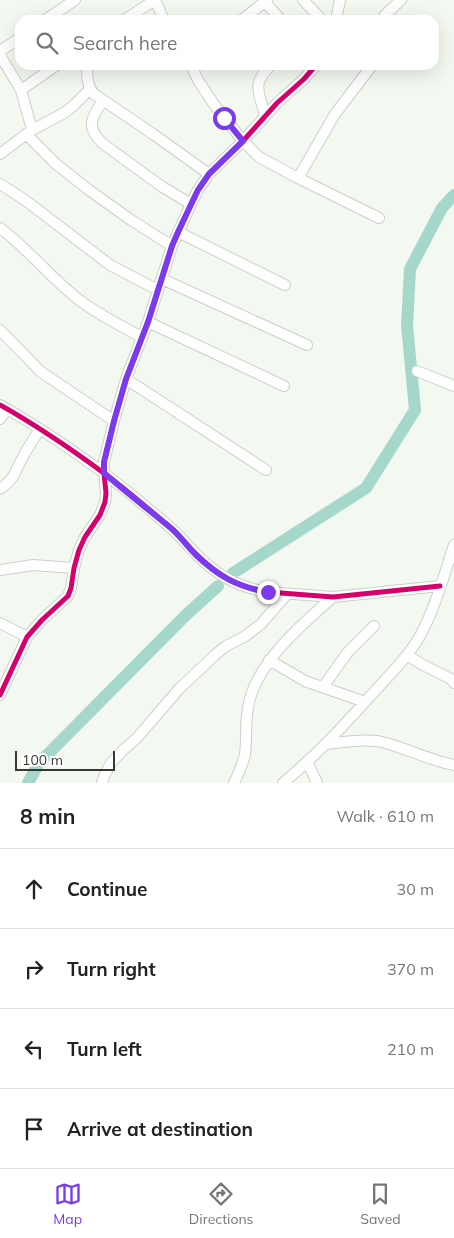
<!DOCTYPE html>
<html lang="en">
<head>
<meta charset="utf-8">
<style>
  :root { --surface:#fff; --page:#f6f6f6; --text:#222; --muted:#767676; --line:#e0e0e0; --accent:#7c3aed }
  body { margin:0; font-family:Mulish,sans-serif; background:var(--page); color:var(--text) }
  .scale { position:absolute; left:15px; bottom:12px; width:100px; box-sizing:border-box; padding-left:5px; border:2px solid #353833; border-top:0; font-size:14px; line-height:18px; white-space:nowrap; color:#353833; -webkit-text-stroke:4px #fff; paint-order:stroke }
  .stop { position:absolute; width:15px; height:15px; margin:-11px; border:4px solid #7c3aed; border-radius:50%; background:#fff }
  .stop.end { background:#7c3aed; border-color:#fff; box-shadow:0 1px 5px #0008 }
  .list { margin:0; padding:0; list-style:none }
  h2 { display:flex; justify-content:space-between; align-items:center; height:65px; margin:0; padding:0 20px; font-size:21px }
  h2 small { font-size:16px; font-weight:400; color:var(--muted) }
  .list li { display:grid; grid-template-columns:32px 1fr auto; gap:15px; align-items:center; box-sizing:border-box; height:80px; padding:0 20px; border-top:1px solid var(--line) }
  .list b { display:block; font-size:19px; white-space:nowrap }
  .list em { font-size:16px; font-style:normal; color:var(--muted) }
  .icon { flex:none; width:28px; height:28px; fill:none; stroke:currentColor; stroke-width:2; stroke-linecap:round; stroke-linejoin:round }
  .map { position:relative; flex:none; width:454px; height:783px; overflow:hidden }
  .search { position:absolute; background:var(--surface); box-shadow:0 5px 20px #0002; left:15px; right:15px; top:15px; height:55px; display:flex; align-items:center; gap:12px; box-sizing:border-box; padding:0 18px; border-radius:15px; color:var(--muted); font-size:19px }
  .sheet { height:385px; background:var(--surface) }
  nav { display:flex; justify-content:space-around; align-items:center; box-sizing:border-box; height:70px; border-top:1px solid var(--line); background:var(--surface); font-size:14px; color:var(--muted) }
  nav a { display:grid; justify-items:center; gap:2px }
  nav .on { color:var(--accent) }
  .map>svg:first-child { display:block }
</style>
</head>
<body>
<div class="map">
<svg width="454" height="783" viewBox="0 0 454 783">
  <rect width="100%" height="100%" fill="#f3f8f1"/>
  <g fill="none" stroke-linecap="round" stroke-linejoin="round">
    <!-- river -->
    <path stroke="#a5d8ca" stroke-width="12" d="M233,573L366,488L415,410L407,325L410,269L442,208L454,195
      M28,783L39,763L186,615L218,586"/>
    <defs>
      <path id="minor" d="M155,0L164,20
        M303,0L322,20
        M265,2L281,20
        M45,20L75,0
        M124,20L155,0
        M242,20L267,0
        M336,20L340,0
        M383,20L385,15L401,0
        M0,51L20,38
        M0,55L21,90L32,130L0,154
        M87,65C87,76 87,86 94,94L153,134L209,174
        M191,65L198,80L213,103L243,141L259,157L298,178L379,218
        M21,90L57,65
        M103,100C92,118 85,126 102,143L161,186L191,204
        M265,115C259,92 251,84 271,65
        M32,130L64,113L73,106L90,89
        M26,134L56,164L89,190L131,220L172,246
        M298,178L335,114L370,68L371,65
        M0,184L25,200L110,265L158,290
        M0,228C28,249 50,277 78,299C97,314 120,325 141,337
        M178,232L285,285
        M162,279L307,345
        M148,322L284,386
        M0,330L41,372L114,421
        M417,371L454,386
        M126,379L266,470
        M0,405C36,425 71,449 105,474C128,491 150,510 172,529C181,537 188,546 196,554C218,576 237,587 268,592L333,597L440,586
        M0,419L7,409
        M0,489C16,478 14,472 23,457C28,447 34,438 40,429
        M0,570L33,565L74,568
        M0,623L27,637
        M407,655L423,665L451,679L454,683
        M269,660L305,681L365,702
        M323,687L348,652L374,626
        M0,695L27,637L42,620L68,596L71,588L74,568L79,550L85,537L100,515L105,502L106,493L104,473V462L114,421L126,379L148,322L172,246L191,204L198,190L209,174L243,141L277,103L304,79L316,65
        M327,744C343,742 360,739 377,741C403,746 427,760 454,765
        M308,763L317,783
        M102,783L105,774L111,763L123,750L136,739L179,689L215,655L226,646L244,637L261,624L287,594
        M234,783C238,774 243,765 245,754C247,739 245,723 248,708C254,665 301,625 333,597
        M283,783C317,755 346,723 375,691C392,672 413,652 424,628C437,603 445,572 454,545"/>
    </defs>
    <!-- minor casing -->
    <use href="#minor" stroke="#ccd0ca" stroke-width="12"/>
    <!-- minor -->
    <use href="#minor" stroke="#fdfefd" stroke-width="10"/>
    <defs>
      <path id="cycleway" d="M0,405C36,425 71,449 105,474C128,491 150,510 172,529C181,537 188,546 196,554C218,576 237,587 268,592L333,597L440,586
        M0,695L27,637L42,620L68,596L71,588L74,568L79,550L85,537L100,515L105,502L106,493L104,473V462L114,421L126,379L148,322L172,246L191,204L198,190L209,174L243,141L277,103L304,79L316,65"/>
    </defs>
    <!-- cycleway casing -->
    <use href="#cycleway" stroke="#fff" stroke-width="8"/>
    <!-- cycleway -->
    <use href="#cycleway" stroke="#d6006c" stroke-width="5"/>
  </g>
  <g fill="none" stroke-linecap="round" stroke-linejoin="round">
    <!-- route -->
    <path stroke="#7c3aed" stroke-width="6" d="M224,118L243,141L209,174L198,190L178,232L172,246L148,322L126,379L114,421L104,462V473C126,492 149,510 172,529C180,536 187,546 195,554C218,576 237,587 268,592"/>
  </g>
</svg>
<div class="scale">100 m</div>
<div class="stop" style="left:224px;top:118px"></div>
<div class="stop end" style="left:268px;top:592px"></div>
<div class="search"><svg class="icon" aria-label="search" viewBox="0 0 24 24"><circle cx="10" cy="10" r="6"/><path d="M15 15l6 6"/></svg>Search here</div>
</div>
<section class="sheet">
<h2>8 min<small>Walk · 610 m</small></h2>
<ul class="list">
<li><svg class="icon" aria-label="ahead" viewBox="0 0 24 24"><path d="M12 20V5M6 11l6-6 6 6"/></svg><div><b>Continue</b></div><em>30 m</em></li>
<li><svg class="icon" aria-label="right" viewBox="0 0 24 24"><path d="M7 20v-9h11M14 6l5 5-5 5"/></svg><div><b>Turn right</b></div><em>370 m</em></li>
<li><svg class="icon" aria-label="left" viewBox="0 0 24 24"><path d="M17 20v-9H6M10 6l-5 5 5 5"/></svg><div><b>Turn left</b></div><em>210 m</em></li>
<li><svg class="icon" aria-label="arrive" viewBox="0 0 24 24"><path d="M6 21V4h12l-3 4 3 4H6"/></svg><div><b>Arrive at destination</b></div></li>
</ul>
</section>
<nav>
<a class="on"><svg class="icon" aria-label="map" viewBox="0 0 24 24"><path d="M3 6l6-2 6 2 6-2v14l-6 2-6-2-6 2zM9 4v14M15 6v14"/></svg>Map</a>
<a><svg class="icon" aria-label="directions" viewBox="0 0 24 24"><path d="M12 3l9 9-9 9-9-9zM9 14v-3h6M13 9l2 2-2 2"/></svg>Directions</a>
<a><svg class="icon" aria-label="saved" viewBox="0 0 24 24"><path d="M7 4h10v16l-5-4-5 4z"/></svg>Saved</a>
</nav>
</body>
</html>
